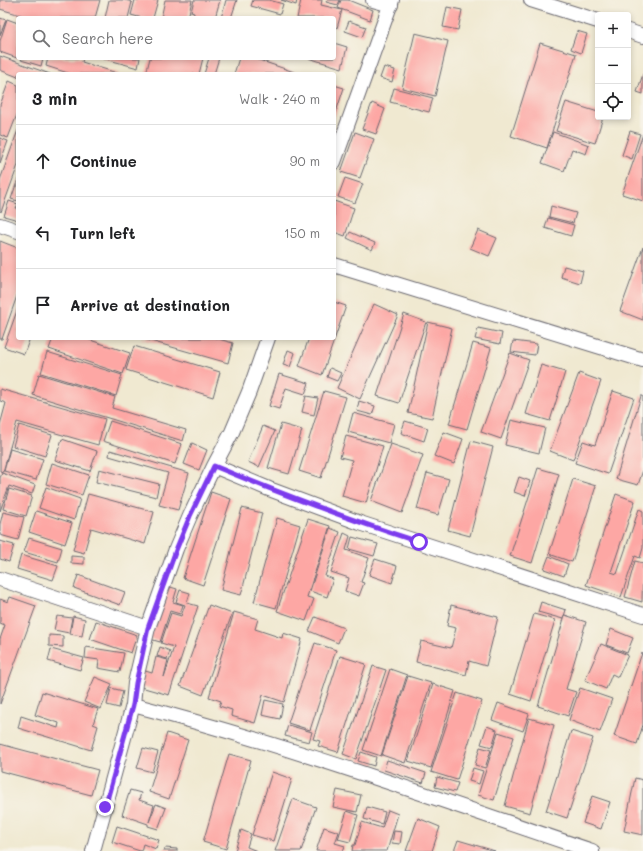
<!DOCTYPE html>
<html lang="en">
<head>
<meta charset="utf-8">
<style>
  :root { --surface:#fff; --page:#f6f6f6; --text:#202124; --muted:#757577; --line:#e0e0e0 }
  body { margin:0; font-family:Mali,sans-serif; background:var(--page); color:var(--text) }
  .controls { position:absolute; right:12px; top:12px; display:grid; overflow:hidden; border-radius:4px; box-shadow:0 2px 6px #0003 }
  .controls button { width:36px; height:36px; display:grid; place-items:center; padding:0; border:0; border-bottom:1px solid var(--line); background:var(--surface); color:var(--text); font:20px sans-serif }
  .stop { position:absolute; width:12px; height:12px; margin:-9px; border:3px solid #7c3aed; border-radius:50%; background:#fff }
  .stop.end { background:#7c3aed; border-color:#fff; box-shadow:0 1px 4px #0008 }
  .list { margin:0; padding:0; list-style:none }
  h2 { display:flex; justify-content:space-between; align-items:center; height:52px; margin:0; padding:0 16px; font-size:17px }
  h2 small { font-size:13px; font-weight:400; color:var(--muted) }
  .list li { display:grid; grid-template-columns:26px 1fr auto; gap:12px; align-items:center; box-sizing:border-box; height:72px; padding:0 16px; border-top:1px solid var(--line) }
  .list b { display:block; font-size:15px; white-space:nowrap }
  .list em { font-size:13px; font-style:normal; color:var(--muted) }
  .icon { flex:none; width:22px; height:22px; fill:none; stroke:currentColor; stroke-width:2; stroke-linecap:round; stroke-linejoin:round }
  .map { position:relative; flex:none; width:643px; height:851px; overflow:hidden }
  .search { position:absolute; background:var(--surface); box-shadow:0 2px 6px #0003; left:16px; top:16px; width:320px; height:44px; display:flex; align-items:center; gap:10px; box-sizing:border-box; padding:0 14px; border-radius:4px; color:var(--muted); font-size:15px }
  .panel { position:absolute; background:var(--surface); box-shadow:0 2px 6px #0003; left:16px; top:72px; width:320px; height:268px; border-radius:4px }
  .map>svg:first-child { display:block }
</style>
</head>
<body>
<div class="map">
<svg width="643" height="851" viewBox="0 0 643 851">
  <rect width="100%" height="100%" fill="#f7f3e8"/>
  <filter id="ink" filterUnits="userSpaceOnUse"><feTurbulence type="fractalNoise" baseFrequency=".025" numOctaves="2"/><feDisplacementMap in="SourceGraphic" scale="8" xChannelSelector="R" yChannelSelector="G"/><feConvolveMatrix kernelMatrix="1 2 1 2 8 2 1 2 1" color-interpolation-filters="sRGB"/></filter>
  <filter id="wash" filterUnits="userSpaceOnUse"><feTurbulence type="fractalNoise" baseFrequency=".012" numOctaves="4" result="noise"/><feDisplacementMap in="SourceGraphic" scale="16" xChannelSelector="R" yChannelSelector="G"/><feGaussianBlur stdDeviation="0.9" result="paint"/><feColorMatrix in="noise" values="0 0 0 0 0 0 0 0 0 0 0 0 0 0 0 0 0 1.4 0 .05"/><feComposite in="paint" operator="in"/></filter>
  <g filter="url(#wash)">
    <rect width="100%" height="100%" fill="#f0e9d1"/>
    <g id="blocks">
      <!-- building -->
      <path fill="#fda7a4" d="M0,0H100L95,18H31L0,9Z
        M109,0H125L132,2L128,18H105Z
        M135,0H158L153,18H142L131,15Z
        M165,0H192L188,18H161Z
        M194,0H220L215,18H193L194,13L191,12Z
        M226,0H237L231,18H221Z
        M253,0H269L283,4L280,14L251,6Z
        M281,0H297L296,5Z
        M301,0H322L321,5L342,10L337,28L334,27V18H297Z
        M327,0H340L338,5L326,2Z
        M341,0H348L373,10L370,20L338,8Z
        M447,7L462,10L458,30L443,27Z
        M0,18L6,20L0,35Z
        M7,19L18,23L17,58L0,52V41Z
        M349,21L366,27L362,37L345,31Z
        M577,31L587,34L581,53L571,49Z
        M415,33L448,41L435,96L402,88Z
        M334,43L347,47L342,68L308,58H334Z
        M540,43L576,54L547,148L511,136Z
        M0,56L50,74H18V77L0,70Z
        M22,58H43L41,66L21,60Z
        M48,58H83L82,62L120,74H71L46,66Z
        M102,58H140L138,68Z
        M150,58H203L199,74H146Z
        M209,58H219L214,74H204Z
        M239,58H253L300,74H234Z
        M384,67L395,70L392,82L380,78Z
        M643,74V94L637,92Z
        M9,81L18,85V112L8,138L0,135V105Z
        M334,85L344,88L334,118Z
        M394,88L433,98L429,112L390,102Z
        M566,102L598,112V117H603L595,143L556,131Z
        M372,103L385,109L376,134L362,129Z
        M18,130V165L1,212L0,211V180Z
        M630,131L640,134L632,159L622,155Z
        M355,132L374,139L360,178L341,172Z
        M553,132L589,145L586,154L572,149L564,171L542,163Z
        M643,134V201L622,194Z
        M0,138L8,141L0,163Z
        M345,178L363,184L355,203L338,197Z
        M18,179V201L11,199Z
        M9,201L18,204L16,208H18V220L4,216Z
        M334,201L354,208L345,236L334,232Z
        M551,206L576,213L573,223L549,217Z
        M548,218L574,225L571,236L545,228Z
        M478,230L497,238L489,256L470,248Z
        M350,232L375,243L372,250L347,238Z
        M0,241L18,248V293L2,339H0Z
        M643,247V320L620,311Z
        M564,266L583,271L580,283L561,277Z
        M334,302L346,306L322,375L299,366L309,338H334Z
        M374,304L398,315L360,399L337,388Z
        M18,308V338H30L24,354L4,347Z
        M404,314L426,322L399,403L377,396Z
        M428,322L452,328L432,418L408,413Z
        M478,328L502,333L500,344L475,339Z
        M53,338H84L130,353L123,374L49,349Z
        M140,338H215L233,343L228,363Z
        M513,341L537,344L535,355L511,352Z
        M473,343L491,348L467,429L449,424Z
        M134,346L220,372L213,397L126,370Z
        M288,350L295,353L290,367L283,365Z
        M47,352L122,375L116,396L41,373Z
        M510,353L529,360L501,439L481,432Z
        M541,365L565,372L550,421L526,414Z
        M330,368L341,373L337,381L327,377Z
        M579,373L601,381L573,460L550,451Z
        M39,374L115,397L112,408L186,430L183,441L33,395Z
        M279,374L309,383L305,394L286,388L279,409L269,406Z
        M0,389L105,419L98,445L17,422L3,472L0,471V425L6,403L0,401Z
        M324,391L346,397L321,478L299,471Z
        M613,391L634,398L608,474L575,463L583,441L595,445Z
        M306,396L318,398L314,415L302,412Z
        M641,396H643V470L638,485L616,479Z
        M359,401L375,406L372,415L357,411Z
        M353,413L394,424L389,443L348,432Z
        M511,420L545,428L539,453L505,445Z
        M110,421L182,444L175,464L103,441Z
        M405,421L428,428L424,441L401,433Z
        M281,424L302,430L289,474L268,468Z
        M19,425L52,435L45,456L13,446Z
        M263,426L275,431L259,467L248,462Z
        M444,432L463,439L454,464L434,456Z
        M346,436L383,446L366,503L342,496L352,460L340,457Z
        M62,439L97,451L90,471L55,460Z
        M471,441L493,447L470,536L448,530Z
        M192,443L207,450L199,470L184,464Z
        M391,444L423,455L402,513L371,501Z
        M10,449L43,459L36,480L4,471Z
        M110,450L189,473L178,510L159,505L168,473L109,456Z
        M52,463L89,475L82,495L46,484Z
        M538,468L559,474L532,563L510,556Z
        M99,469L159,484L156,497L96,482Z
        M2,473L35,485L32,494L9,486L0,511V478Z
        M427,473L449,479L438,515L417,509Z
        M519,477L530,481L525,496L514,492Z
        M573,479L596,486L572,562L549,554Z
        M46,487L80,499L74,520L39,508Z
        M9,489L32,496L26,516L3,509Z
        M211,492L231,499L203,585L183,578Z
        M88,494L154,512L145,544L91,528L84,553L73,550Z
        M616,494L635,501L611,572L617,574L639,509L643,511V548L640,558L635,556L621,597L586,585Z
        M242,508L262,513L241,595L221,590Z
        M36,511L72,523L65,544L29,532Z
        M3,512L24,517L18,540L0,535V524Z
        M277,518L300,525L276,608L254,602Z
        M308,519L330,526L307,597L314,599L306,621L277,611Z
        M330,528L340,532L325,576L333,579L327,597L310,591Z
        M344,533L350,536L346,550L369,558L361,582L364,583L359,596L345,591L349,578L331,572Z
        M352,537L378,544L374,556L349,549Z
        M29,538L62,548L58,562L24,552Z
        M0,541L14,545L9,562L0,559Z
        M21,555L58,566L53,580L17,569Z
        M71,556L84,557V564L71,563Z
        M549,556L568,564L564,576L544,569Z
        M375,559L397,566L392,583L369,575Z
        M635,561L643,563L642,602L625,597Z
        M78,575L125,592L120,605L74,588Z
        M167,586L177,589L173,602L183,605L180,614L170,611L160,642L150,639Z
        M180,590L190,593L187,603L198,606L169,695L137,686L142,670L152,673L156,657L168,660L164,677L174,647L161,643L171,613L181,616L185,605L176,602Z
        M10,597L36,606L0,704V639L5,625L0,623V599L8,602Z
        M541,602L566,610L563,619L538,612Z
        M209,605L232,614L203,695L180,686Z
        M451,605L498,617L486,666L469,661L466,675L416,662L421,641L451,648L456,628L447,626Z
        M234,612L258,619L255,629L282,638L283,633L302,639L284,702L263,695L255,723L231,716L232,710L219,706L221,701L209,697Z
        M534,614L555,620L531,701L510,694Z
        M565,615L586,622L566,689L576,692L568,716L538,706Z
        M57,616L72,618L69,633L54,630Z
        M73,616L85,619L82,636L70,634Z
        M315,617L344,628L338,643L309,631Z
        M96,621L137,635L131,653L90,639Z
        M611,629L633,638L627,653L606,645Z
        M49,635L63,636V647L49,646Z
        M315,643L336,650L310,730L288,723Z
        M601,644L628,655L618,677L612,674L606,689L585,680Z
        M86,647L124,653L120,672L98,668L99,660L85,658Z
        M160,647L170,651L167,659L157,656Z
        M51,649L84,658L80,670L48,661Z
        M642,653L643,654V725L637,744L614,736Z
        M340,656L366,664L338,752L318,746L320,741L313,739Z
        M373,666L386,670L356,759L343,754Z
        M390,669L407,675L381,756L363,750Z
        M408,676L431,683L405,763L382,755Z
        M95,677L112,684L101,709L84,702Z
        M433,684L455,691L431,768L408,761Z
        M111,688L123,691L119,708L107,705Z
        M580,688L612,699L600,732L569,720Z
        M42,692L98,709L93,724L98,726L91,750L18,728L21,716L58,728L59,723L35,715Z
        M457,693L482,701L457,780L431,772Z
        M265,700L283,704L280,719L262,715Z
        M498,703L529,714L523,731L492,720Z
        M529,718L554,725L530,813L505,806Z
        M288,725L312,732L309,742L285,736Z
        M487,726L497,730L492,747L481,744Z
        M571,731L593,738L567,818L546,811Z
        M498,732L514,737L494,800L478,795Z
        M167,733L188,740L169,799L149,792Z
        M0,744L98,770L91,795L0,771Z
        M480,747L491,750L485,768L475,765Z
        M143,748L158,752L152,772L137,768Z
        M361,752L376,757L374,766L358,761Z
        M229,754L251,760L226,849L203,842Z
        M387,760L426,773L423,783L384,770Z
        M473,768L483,771L479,784L469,781Z
        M272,772L292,779L273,841L252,835Z
        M437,777L458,783L455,792L435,787Z
        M635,778L643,780V835L624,831Z
        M130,790L141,793L139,800L154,805L149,822L156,804L166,808L158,829L148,826V824L122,815Z
        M337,790L361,795L357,812L333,807Z
        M592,796L610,802L601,829L583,823Z
        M293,799L316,807L301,851H275Z
        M367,807L385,812L382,824L364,819Z
        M388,810L398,814L387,851H352L353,845H355L362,822L382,828Z
        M347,811L358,815L350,842L338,839Z
        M418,818L440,827L432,851H406Z
        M117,826L159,840L156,849L143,844L141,851H140L112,842Z
        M324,827L339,832L335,843L345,846L343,851H316Z
        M241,830L251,834L247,847L257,851H235Z
        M394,831L402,832L400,844L392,843Z
        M458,840L495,851H454Z
        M165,848L177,849V851H164Z"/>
    </g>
  </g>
  <g filter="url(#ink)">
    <use href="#blocks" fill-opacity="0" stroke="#6a6870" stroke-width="1"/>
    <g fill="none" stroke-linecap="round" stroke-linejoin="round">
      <defs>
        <path id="street" d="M373,0L391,5
          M531,0L598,21
          M628,31L643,36
          M334,162L392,0
          M0,225L18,231
          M334,265L643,360
          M268,338L249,392L232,432L214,466L269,489L360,523L643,615
          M0,579L148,628
          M133,705L135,683L148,628L176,549L190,516L214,466
          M93,851L133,705C289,745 440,800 592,851"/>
      </defs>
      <!-- street casing -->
      <use href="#street" stroke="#6a6870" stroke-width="16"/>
      <!-- street -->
      <use href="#street" stroke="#fff" stroke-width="14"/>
    </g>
  </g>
  <g fill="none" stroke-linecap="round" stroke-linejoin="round" filter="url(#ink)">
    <!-- route -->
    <path stroke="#7c3aed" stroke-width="5" d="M105,807L133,705L136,683L148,628L176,550L190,516L214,466C282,494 350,520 419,542"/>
  </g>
</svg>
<div class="controls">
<button>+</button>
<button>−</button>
<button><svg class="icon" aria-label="locate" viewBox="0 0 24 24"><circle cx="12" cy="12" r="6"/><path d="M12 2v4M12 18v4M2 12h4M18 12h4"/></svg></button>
</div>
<div class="stop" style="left:419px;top:542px"></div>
<div class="stop end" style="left:105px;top:807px"></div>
<div class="search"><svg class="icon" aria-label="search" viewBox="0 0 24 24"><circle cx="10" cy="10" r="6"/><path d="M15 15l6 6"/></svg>Search here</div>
<section class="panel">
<h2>3 min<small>Walk · 240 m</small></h2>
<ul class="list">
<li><svg class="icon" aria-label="ahead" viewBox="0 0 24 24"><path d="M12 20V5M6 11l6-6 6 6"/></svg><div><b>Continue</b></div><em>90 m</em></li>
<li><svg class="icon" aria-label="left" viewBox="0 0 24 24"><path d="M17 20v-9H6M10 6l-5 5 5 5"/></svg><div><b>Turn left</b></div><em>150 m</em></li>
<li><svg class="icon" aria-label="arrive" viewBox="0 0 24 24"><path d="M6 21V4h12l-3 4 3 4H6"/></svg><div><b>Arrive at destination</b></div></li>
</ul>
</section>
</div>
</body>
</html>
